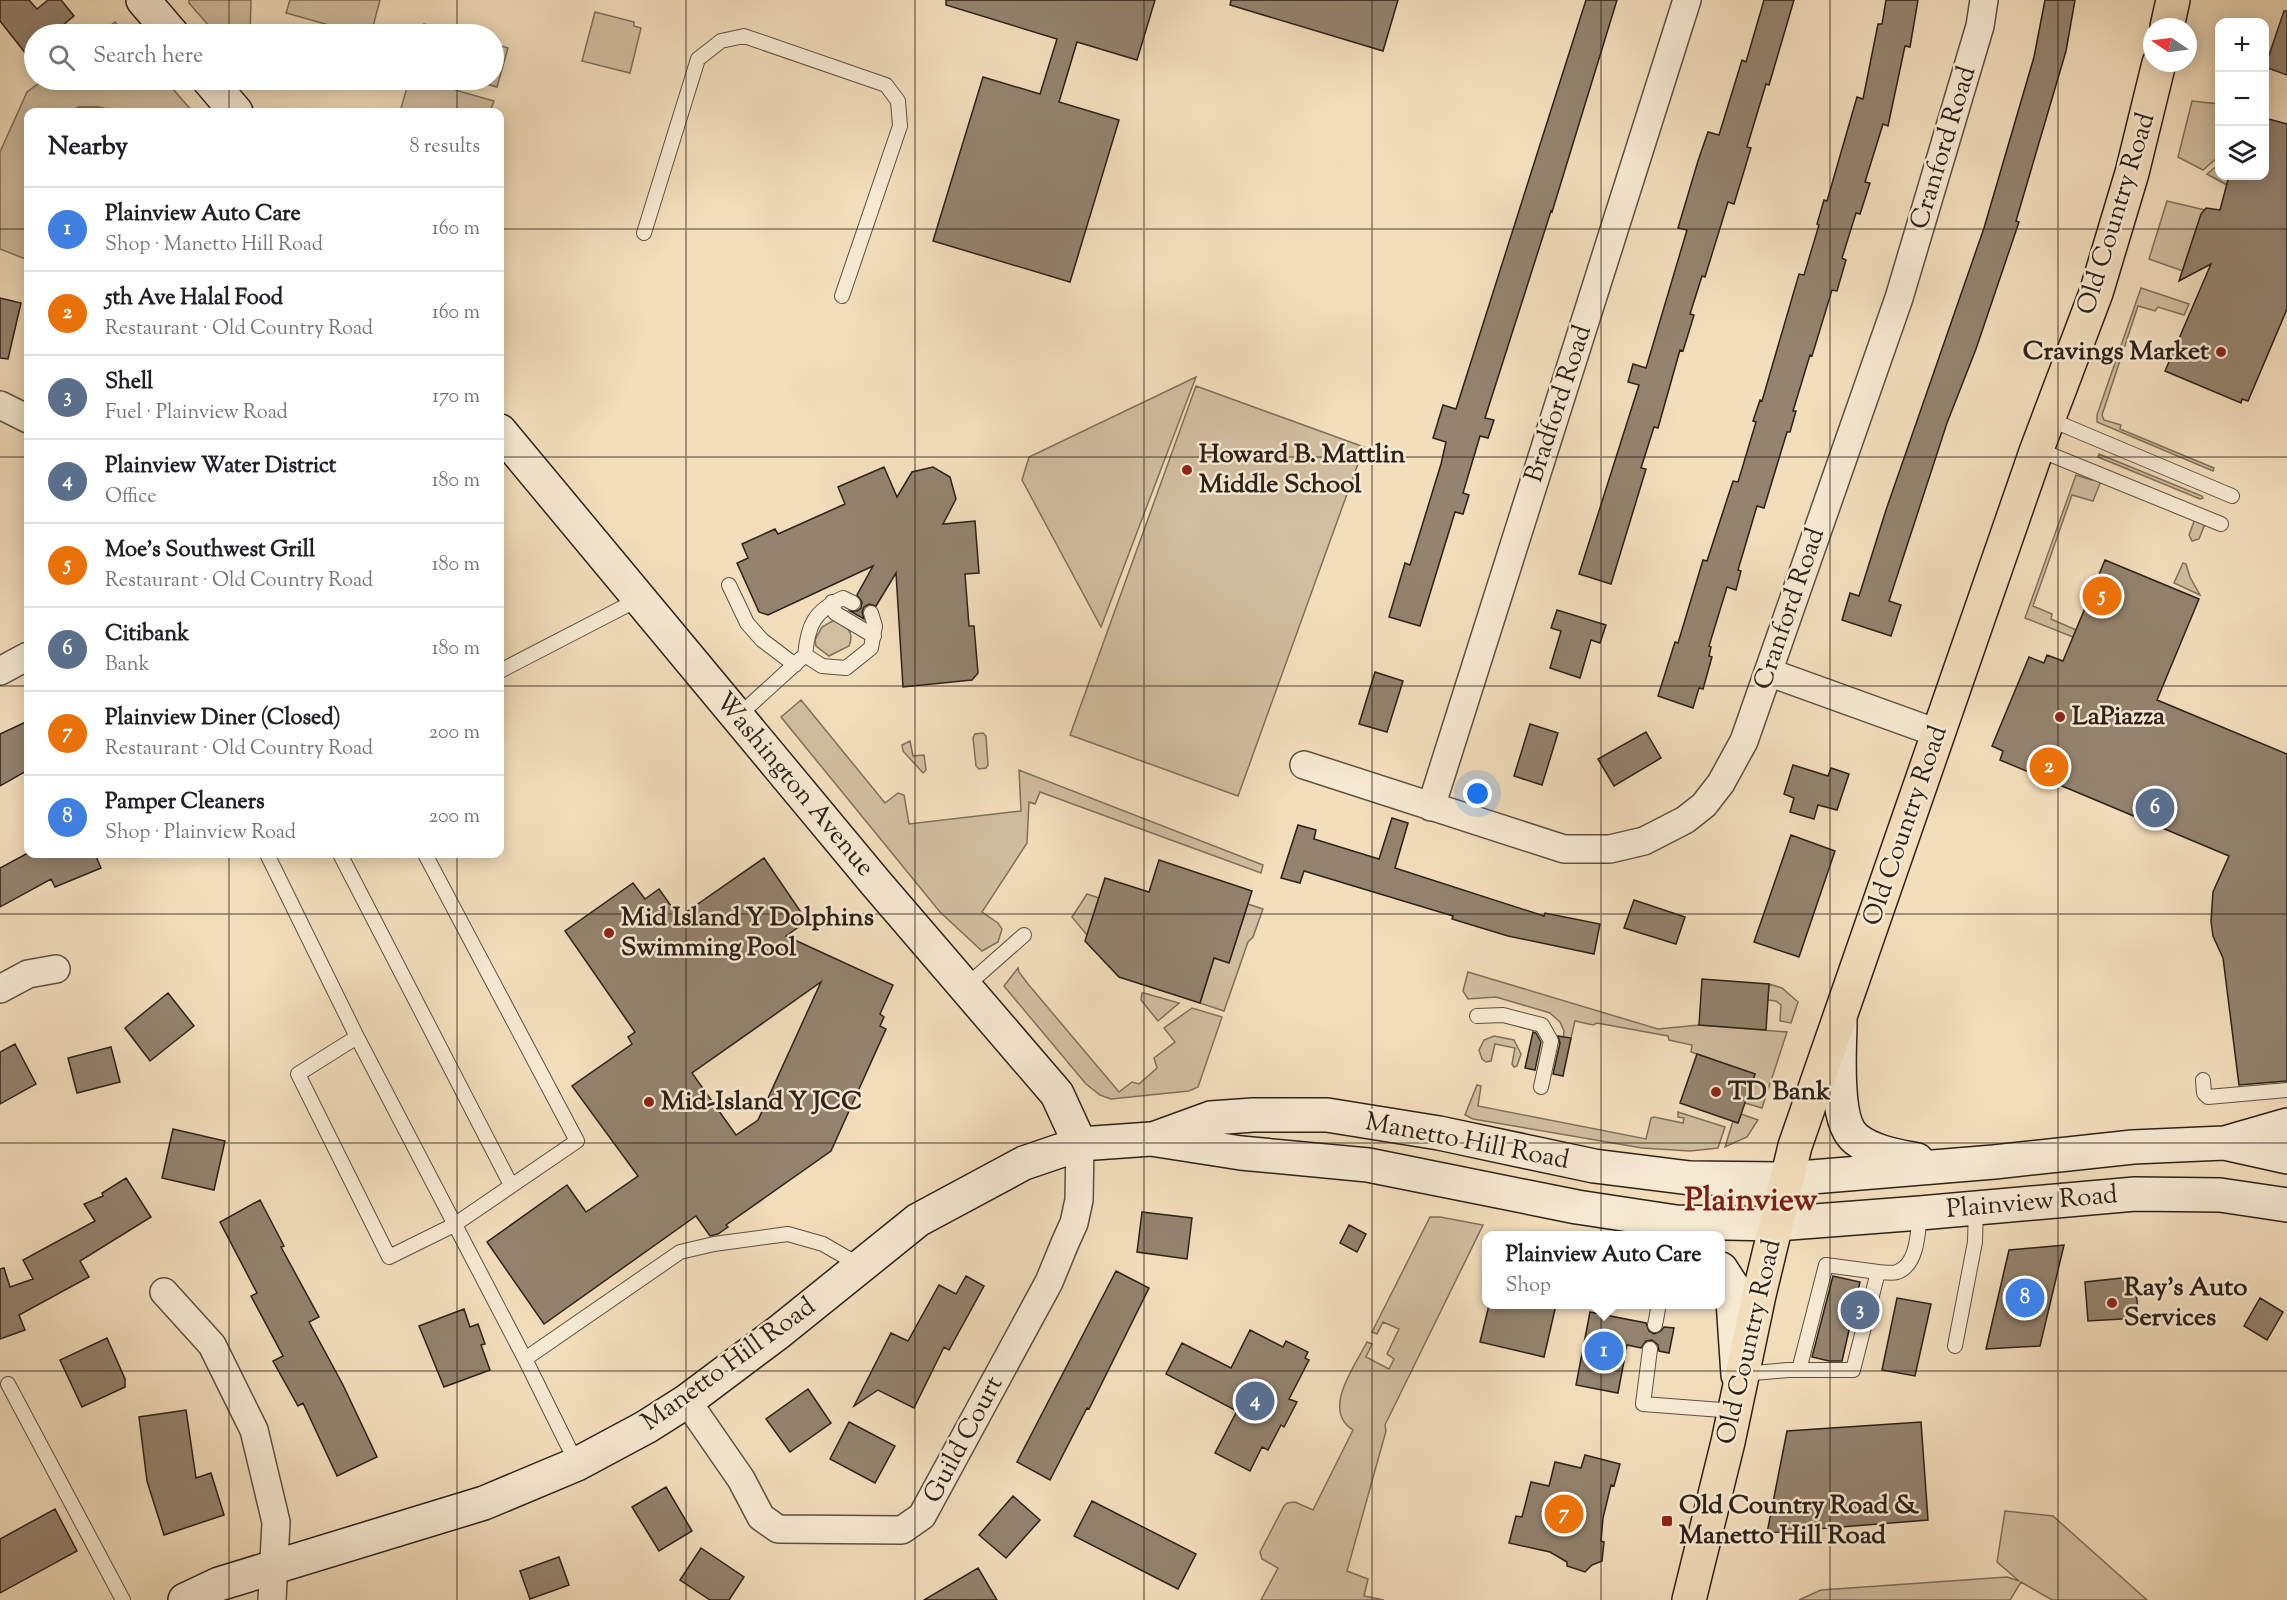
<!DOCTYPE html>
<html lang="en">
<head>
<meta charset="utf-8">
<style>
  :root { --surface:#fff; --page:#f2f2f2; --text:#202124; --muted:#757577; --line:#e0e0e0; --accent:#8f2418 }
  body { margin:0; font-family:"Sorts Mill Goudy",serif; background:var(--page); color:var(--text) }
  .controls { position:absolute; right:18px; top:18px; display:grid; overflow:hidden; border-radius:12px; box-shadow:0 3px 15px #0003 }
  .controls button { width:54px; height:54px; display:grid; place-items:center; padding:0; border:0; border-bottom:2px solid var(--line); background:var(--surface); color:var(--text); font:30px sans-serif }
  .compass { position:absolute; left:2143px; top:18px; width:54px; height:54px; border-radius:50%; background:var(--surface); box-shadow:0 3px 15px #0003; rotate:283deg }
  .you { position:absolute; left:1478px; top:794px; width:21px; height:21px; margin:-15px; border:4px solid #fff; border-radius:50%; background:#1a73e8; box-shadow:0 0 0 9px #1a73e833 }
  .badge { display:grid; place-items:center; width:39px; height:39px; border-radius:50%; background:var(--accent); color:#fff; font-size:20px; font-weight:700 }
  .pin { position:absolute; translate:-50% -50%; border:3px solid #fff; box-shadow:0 2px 6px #0006 }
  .popup { position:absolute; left:1482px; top:1231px; width:243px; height:78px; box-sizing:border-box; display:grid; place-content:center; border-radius:12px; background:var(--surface); filter:drop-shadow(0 2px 4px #0005); font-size:20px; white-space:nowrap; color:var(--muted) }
  .popup b { font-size:22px; color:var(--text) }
  .popup::after { content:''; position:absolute; left:50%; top:100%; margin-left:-12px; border:12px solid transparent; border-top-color:var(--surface) }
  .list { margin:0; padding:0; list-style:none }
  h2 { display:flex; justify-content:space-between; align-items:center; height:78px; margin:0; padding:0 24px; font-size:26px }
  h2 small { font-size:20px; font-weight:400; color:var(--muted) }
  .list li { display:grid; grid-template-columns:39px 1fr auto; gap:18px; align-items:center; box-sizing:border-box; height:84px; padding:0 24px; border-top:2px solid var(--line) }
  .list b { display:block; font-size:22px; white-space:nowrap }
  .list p { margin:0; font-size:20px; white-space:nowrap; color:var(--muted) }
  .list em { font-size:20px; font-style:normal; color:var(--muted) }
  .icon { flex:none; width:33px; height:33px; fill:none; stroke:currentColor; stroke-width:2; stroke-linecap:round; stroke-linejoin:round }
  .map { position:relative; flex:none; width:2287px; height:1600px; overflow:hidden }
  .search { position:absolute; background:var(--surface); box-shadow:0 3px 15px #0003; left:24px; top:24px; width:480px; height:66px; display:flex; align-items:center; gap:15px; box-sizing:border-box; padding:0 21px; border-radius:33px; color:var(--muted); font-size:22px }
  .panel { position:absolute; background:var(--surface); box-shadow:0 3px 15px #0003; left:24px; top:108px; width:480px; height:750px; border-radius:12px }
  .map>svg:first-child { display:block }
</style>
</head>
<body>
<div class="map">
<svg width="2287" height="1600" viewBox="0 0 2287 1600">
  <rect width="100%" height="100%" fill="#f3debc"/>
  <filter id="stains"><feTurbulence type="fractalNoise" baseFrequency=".00333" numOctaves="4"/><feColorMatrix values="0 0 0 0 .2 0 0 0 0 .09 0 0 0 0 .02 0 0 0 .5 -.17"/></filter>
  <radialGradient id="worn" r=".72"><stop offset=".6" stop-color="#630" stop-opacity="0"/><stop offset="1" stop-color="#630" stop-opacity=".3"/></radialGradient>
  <!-- green -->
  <path fill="#d1bea0" stroke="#7f705c" stroke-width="1.5" d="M189,0H251L250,34H216L189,3Z
    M290,0H380L371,34H361L286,13Z
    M595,12L634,22V26L641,28L630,73L582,61Z
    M115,22L126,34H99Z
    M424,24L460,34H421Z
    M283,25L314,34H280Z
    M494,44L508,48L497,87L472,80H494Z
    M43,80H165L193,112H122L98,107H78L72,112H28V260L0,249V152L27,92Z
    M325,80H358L356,88Z
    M409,80H420L494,101L490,112H400Z
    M2192,101L2219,104V156L2203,170L2178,157Z
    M2219,164L2220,176H2229L2227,185L2207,174Z
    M2167,201L2205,210L2183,271L2149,259Z
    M2141,288L2189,304L2184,315L2158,307L2155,311L2138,306L2102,415L2104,420L2121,425L2120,429L2214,468L2213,471L2097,422V415Z
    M1196,377L1101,627L1022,480L1029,457Z
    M1196,386L1364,447L1238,796L1070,735Z
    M2099,454L2202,496L2203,498L2200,499L2098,457Z
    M2076,475L2092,480L2094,476L2202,519L2205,524L2199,539L2192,541L2189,535L2195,519L2101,481L2093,501L2072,495L2033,606L2052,614L2051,619L2076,630L2073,637L2025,618Z
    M2183,563L2186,564L2190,577L2200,595L2174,583Z
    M834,620C847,627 855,631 849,646L829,656L816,646L815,640L822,627Z
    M801,700L885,803L898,793L904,795L909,824L1021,811L1019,770L1263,865L1261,873L1040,792L1035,804L1029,802L1027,843L982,912L998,923L1002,929L998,942L982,951L940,912L781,717Z
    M983,733L986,736L988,765L986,768L979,769L976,766L973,738L975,734Z
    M910,741L913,756L924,755L926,770L923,773L903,751L902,745Z
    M1087,894L1099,898L1087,935L1072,917Z
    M1248,904L1263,909L1253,937L1248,942L1224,1011L1200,1003L1214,958L1229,962Z
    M1018,968L1019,972L1028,984L1119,1092L1132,1082L1139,1084L1157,1068L1154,1058L1175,1042L1164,1028L1192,1008L1222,1017L1198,1087L1189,1091L1111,1099L1100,1095L1086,1084L1004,986Z
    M1468,972L1658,1029L1699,1025L1787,1032L1762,1108L1745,1103L1755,1074L1691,1052L1692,1045L1669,1040L1668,1036L1597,1023L1593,1025L1575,1021L1570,1042L1563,1041L1564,1031L1560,1022L1550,1013L1496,997L1468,999L1463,991Z
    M1769,984L1782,988L1798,1002L1791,1023L1780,1021L1781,1005L1776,1001L1768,1000Z
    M1142,993H1144L1179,1003L1158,1021L1141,1000Z
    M1494,1036L1514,1040L1521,1054L1517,1066L1514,1067L1512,1064L1515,1048L1495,1044L1491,1061L1486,1062L1482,1059L1479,1050L1484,1040Z
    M1477,1085L1481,1086L1478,1106L1646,1139L1651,1118L1654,1117L1683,1123L1684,1118L1678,1117V1112L1725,1127L1718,1148L1690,1151L1642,1148L1473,1119L1465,1115Z
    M1741,1114L1758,1120L1747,1137L1725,1147L1733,1121L1738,1123Z
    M1430,1217H1440L1483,1225L1385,1425L1386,1431L1347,1571L1368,1579L1364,1596L1384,1600H1261L1278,1568L1262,1559L1260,1552L1284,1506L1287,1503L1295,1502L1313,1510L1353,1430C1321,1410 1355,1366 1367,1342L1372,1344L1366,1357L1389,1369L1394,1359L1387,1354L1399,1329L1383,1322L1377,1334L1372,1332Z
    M2005,1511L2053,1516L2147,1600H2052L2021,1582L2010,1600H1799L1821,1590L2007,1577L2019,1581L1997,1562Z"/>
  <!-- water -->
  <path fill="#b09e85" stroke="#7c6c5a" stroke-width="1.5" d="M78,107H98L122,112H72Z"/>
  <!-- building -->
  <path fill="#94836e" stroke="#2d2119" stroke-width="1.5" fill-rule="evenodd" d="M0,0H29L37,9L48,0H61L74,16L52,34H34V64L0,21Z
    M946,0H1155L1137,60L1077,42L1059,102L1119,120L1070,282L933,241L983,77L1040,94L1057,39L946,5Z
    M1231,0H1398L1383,51L1230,5Z
    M1586,0H1617L1552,212L1551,211L1485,418L1494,420L1488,438L1480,436L1463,493L1469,495L1463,514L1455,512L1420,626L1389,617L1405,563L1410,565L1441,464L1446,442L1433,438L1443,405L1456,409Z
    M1764,0H1794L1769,85L1766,84L1747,147L1751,148L1734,204L1728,202L1705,277L1702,276L1690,314L1694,315L1683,351L1680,350L1658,428L1654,427L1641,468L1646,469L1611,584L1579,574L1639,385L1628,382L1633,364L1646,368L1687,230L1678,228L1698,161L1708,132L1719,135L1742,60L1746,62Z
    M1886,0H1918L1910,47L1905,46L1888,126L1883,124L1865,182L1870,183L1860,214L1856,213L1842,258L1846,260L1837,291L1832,290L1812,356L1810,355L1793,411H1796L1790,432H1787L1764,508L1757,506L1738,570L1741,571L1736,590L1727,587L1709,646L1711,647L1709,656L1712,657L1703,689L1699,688L1693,708L1658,696L1675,642L1678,643L1703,560L1707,561L1733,481L1738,482L1756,422L1753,421L1760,400L1762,401L1799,274L1804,275L1819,225L1817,224L1824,200L1827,201L1857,97L1863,99L1878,24H1882Z
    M2045,0H2075L2066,51L2016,221L2019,222L1976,349L1947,423L1889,601L1901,605L1891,636L1842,620L1850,593L1859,596L1886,510L1984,228L2034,57Z
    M2284,11H2287V75L2265,67Z
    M2265,118L2287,124V309L2248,401L2242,399L2241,403L2165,371L2211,264L2179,281L2201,214L2206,208L2220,210L2229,176H2265Z
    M0,298L21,303L8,359L0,358Z
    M884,467L897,497L912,472L933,467L950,477L956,499L943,524L975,521L979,573L965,574L969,626H974L978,673L972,680L903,687L896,573L876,606L869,604L864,607L862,612L864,619L850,611H857L861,608L862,602L857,595L873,566L768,615L759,612L737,563L748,558L742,544L775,529L778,534L845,504L838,487Z
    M2105,560L2199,599L2157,700L2287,754V1081L2239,1085L2223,958L2213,936L2211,921L2213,892L2229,856L2000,760L2003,751L1992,746L2029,657L2044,663L2047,655L2063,661Z
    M1557,610L1606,625L1600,643L1591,640L1580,678L1550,668L1561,631L1551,628Z
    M1375,672L1403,681L1387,732L1359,724Z
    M28,721V770L0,786V734Z
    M1530,724L1558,733L1542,785L1514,776Z
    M1646,732L1661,758L1614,786L1598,759Z
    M1793,765L1828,776L1831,768L1849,774L1837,810L1818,805L1814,819L1790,812L1794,798L1784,794Z
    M1392,818L1408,823L1395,868L1544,916L1545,913L1600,924L1594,954L1508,936L1452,919L1453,916L1304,871L1300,883L1281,878L1298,825L1316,830L1314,839L1379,859Z
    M1791,835L1835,851L1799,957L1754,942Z
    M26,854H95L101,868L55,887L51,879L0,907V868Z
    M764,858L807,921L786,936L893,985L880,1014L884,1017L880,1026L886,1029L831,1151L726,1225L728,1227L718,1234L710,1236L696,1216L544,1324L487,1242L567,1185L586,1212L638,1176L572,1086L632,1044L628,1037L635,1032L565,931L633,883L645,899L659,889L679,917ZM821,982L758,1120L736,1135L692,1073Z
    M1159,860L1252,891L1229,963L1214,958L1200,1003L1119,977L1085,941L1105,878L1149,892Z
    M1634,900L1685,917L1676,944L1624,928Z
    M1702,979L1769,984L1766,1030L1699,1025Z
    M168,993L194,1026L150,1061L125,1028Z
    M1533,1032L1536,1033L1541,1042L1535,1070L1525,1068Z
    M1558,1036L1571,1038L1563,1076L1553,1074L1560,1043Z
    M15,1044L36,1084L0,1104V1052Z
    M111,1047L120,1082L77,1093L68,1058Z
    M1697,1054L1755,1074L1738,1123L1680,1103Z
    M173,1129L225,1141L214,1190L162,1178Z
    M126,1178L151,1217L80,1261L89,1277L19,1315L25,1330L0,1339V1269L4,1268L10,1287L33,1279L23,1260L95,1221L84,1204L103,1196L102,1193Z
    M260,1200L284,1246L281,1247L319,1317L309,1322L343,1385L377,1457L337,1476L303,1403L298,1406L273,1361L283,1356L251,1296L257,1293L220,1222Z
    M1142,1212L1192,1218L1187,1259L1137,1252Z
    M1349,1225L1366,1234L1357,1252L1340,1243Z
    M2064,1245L2040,1346L1986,1349L2009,1250Z
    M1116,1271L1149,1288L1089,1409L1087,1408L1050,1480L1017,1462Z
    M966,1276L984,1286L949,1350L944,1347L914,1408L878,1390L854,1406L891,1333L908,1341L939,1285L956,1294Z
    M1833,1276L1860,1282L1842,1361H1829L1812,1357Z
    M2122,1278H2126L2135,1284L2139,1318L2088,1321L2085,1282Z
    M1897,1298L1931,1304L1915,1376L1882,1370Z
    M2260,1298L2283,1312L2267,1340L2244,1326Z
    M1489,1305H1556L1544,1357L1480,1342Z
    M464,1309L470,1327L478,1324L485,1344L481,1345L490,1370L444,1387L419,1326Z
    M1590,1312L1646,1323L1649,1331L1654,1334L1661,1331L1664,1327L1674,1328L1669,1353L1659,1351L1658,1345L1652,1340L1646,1341L1641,1348L1627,1345L1618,1393L1576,1385Z
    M1250,1330L1283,1347L1286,1341L1308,1352L1305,1358L1309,1360L1289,1399L1297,1402L1284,1427L1281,1425L1268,1450L1262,1447L1250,1471L1215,1453L1237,1411L1166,1374L1182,1343L1231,1368Z
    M107,1338L125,1379V1387L82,1407L60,1360Z
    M808,1389L831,1423L790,1452L766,1419Z
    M186,1410L196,1478L211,1473L224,1515L164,1535L147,1481L139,1417Z
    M849,1422L895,1446L875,1483L830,1459Z
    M1921,1422L1928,1520L1767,1533L1787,1431Z
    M1585,1455L1620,1464L1614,1486L1611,1485L1603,1518L1601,1541L1604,1542L1602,1561L1592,1565L1585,1572L1567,1566V1562L1550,1552L1509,1543L1516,1516L1522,1517L1531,1482L1549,1486L1555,1462L1581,1468Z
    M666,1487L692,1531L659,1551L632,1507Z
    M1013,1496L1040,1520L1006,1558L979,1535Z
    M1092,1501L1196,1554L1178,1589L1074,1536Z
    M55,1509L77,1551L0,1593V1539Z
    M701,1548L744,1577L729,1600H710L680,1580Z
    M559,1557L569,1585L530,1599L520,1571Z
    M978,1568L997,1600H924Z"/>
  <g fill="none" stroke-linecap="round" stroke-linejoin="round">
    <defs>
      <path id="service" d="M644,233L698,59L721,41L744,36L886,85L898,101L900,126L842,296
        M2049,419L2232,496
        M2037,449L2221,524
        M729,585L747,623L762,640L795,665
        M832,602L835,613L874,636
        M805,655L822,666L846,668L871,648L875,626L871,613
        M500,671L639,599
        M737,717L805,655C808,625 814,611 843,598L853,603
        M267,854L357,1037
        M340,854L511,1185
        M425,854L577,1141L454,1225L389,1257L298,1074L357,1037L525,1359L577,1464
        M965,987L1024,935
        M1477,1016L1503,1015L1542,1025L1551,1041L1541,1087
        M2203,1080L2204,1093L2208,1097L2287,1090
        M1655,1325L1659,1304
        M1955,1346L1975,1242L1976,1207
        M1650,1349L1643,1404L1735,1411
        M525,1359L680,1252L714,1244L788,1234L823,1244L861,1266
        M1799,1370L1826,1265L1878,1272
        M1742,1374L1788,1370H1853L1878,1272C1883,1272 1892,1274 1897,1272C1918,1265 1918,1231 1920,1213
        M8,1384L123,1600"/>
      <path id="minor" d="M0,405L28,419
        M0,671L28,656
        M1768,672L1937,733
        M1304,765L1564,849H1610L1644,841L1685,820L1704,805L1721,783L1744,741L1899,298L1980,26L1984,0
        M1431,807L1687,0
        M0,989L28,974L56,969
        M164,1292L212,1345L254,1430L276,1522L272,1600
        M687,1401L741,1479L761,1517L778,1529L902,1530L922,1516L1049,1282L1065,1243L1074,1223L1079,1200L1080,1144"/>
      <path id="secondary" d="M143,0L172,34
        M209,80L236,112
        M500,431L875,882L1057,1094L1080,1144
        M1840,1022C1840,1050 1833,1121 1856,1139C1872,1152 1897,1156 1917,1160
        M1156,1138L1211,1118L1253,1115H1327L1439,1133L1594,1166L1690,1178L1787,1179L1994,1162L2133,1147L2224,1143L2287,1157
        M2228,1142L2287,1125
        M1721,1269L1732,1286L1738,1375
        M185,1600L219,1584L484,1503L577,1464L646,1427L687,1401L779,1332L918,1220L1024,1163L1080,1144L1151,1139L1241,1153L1368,1165L1577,1207L1676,1222L1776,1224L1920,1213L2135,1194L2220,1195L2287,1205"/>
      <path id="primary" d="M2167,27L2173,0
        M1689,1600L1728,1442L1759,1295L1795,1146L2037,449L2096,293L2132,173L2159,63"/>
    </defs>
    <!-- service casing -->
    <use href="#service" stroke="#5e5042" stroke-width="16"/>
    <!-- minor casing -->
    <use href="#minor" stroke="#5e5042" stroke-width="30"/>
    <!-- secondary casing -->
    <use href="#secondary" stroke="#2d2119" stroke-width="36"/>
    <!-- primary casing -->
    <use href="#primary" stroke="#2d2119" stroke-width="36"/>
    <!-- service -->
    <use href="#service" stroke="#f7ead3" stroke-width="14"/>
    <!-- minor -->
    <use href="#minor" stroke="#f7ead3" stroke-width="27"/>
    <!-- secondary -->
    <use href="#secondary" stroke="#f7ead3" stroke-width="33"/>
    <!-- primary -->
    <use href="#primary" stroke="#f3debc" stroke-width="33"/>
  </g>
  <!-- grid -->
  <path fill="none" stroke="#2d2119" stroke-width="1.5" stroke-opacity="0.55" d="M229,0V34M457,0V34M686,0V1600M915,0V1600M1144,0V1600M1372,0V1600M1601,0V1600M1830,0V1600M2058,0V1600M229,80V112M457,80V112M0,229H28M500,229H2287M0,457H28M500,457H2287M0,686H28M500,686H2287M229,854V1600M457,854V1600M0,914H2287M0,1143H2287M0,1371H2287"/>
  <!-- markers -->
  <g fill="#8f2418" stroke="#f7ead3" stroke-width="2">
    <circle cx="2221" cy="352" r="6"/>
    <circle cx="1187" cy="470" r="6"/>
    <circle cx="2060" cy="717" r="6"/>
    <circle cx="609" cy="933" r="6"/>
    <circle cx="1716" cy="1092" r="6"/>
    <circle cx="649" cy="1102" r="6"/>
    <circle cx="2112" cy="1303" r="6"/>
    <rect x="1661" y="1515" width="12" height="12" rx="3"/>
  </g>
  <g text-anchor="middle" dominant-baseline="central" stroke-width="5" stroke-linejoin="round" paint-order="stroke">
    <!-- street labels -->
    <g font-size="26" fill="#2d2119" stroke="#f7ead3">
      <text transform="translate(1944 148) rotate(-73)">Cranford Road</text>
      <text transform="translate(2117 214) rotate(-73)">Old Country Road</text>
      <text transform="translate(1559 404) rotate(-72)">Bradford Road</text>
      <text transform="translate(1790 609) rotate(-71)">Cranford Road</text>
      <text transform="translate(794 785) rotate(50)">Washington Avenue</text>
      <text transform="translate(1906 826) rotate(-71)">Old Country Road</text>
      <text transform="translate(1467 1142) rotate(11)">Manetto Hill Road</text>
      <text transform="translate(2032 1203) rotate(-5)">Plainview Road</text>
      <text transform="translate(1750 1342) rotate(-77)">Old Country Road</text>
      <text transform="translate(729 1365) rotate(-36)">Manetto Hill Road</text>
      <text transform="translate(964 1440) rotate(-62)">Guild Court</text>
    </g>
    <!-- poi labels -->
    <g font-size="26" font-weight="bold" fill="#2d2119" stroke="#f7ead3" text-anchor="start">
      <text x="2209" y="352" text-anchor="end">Cravings Market</text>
      <text x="1199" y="455">Howard B. Mattlin<tspan x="1199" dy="30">Middle School</tspan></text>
      <text x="2072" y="717">LaPiazza</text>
      <text x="621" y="918">Mid Island Y Dolphins<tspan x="621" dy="30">Swimming Pool</tspan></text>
      <text x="1728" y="1092">TD Bank</text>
      <text x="661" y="1102">Mid-Island Y JCC</text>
      <text x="2124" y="1288">Ray's Auto<tspan x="2124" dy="30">Services</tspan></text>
      <text x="1679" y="1506">Old Country Road &amp;<tspan x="1679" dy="30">Manetto Hill Road</tspan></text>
    </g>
    <!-- district labels -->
    <g font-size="32" font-weight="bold" fill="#7a1f14" stroke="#f7ead3">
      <text x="1751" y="1202">Plainview</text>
    </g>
  </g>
  <rect width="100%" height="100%" filter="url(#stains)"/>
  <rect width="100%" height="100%" fill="url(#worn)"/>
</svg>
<div class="controls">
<button>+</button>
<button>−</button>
<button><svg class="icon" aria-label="layers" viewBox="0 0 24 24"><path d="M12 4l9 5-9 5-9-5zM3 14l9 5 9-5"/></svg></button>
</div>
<svg class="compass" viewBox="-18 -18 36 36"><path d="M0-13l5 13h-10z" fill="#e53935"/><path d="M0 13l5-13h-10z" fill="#757577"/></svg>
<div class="you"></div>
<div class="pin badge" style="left:1604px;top:1351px;background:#3f7fe0">1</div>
<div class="popup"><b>Plainview Auto Care</b>Shop</div>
<div class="pin badge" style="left:2049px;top:767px;background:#e8710a">2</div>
<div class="pin badge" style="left:1860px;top:1310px;background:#5c6f8a">3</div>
<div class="pin badge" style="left:1255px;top:1401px;background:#5c6f8a">4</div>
<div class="pin badge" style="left:2102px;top:596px;background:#e8710a">5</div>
<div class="pin badge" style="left:2155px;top:808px;background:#5c6f8a">6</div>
<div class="pin badge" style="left:1564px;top:1514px;background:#e8710a">7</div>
<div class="pin badge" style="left:2025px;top:1298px;background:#3f7fe0">8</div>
<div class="search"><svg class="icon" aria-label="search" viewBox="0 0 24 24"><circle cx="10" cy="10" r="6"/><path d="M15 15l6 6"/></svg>Search here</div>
<section class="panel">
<h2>Nearby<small>8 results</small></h2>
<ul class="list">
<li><span class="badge" style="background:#3f7fe0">1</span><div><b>Plainview Auto Care</b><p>Shop · Manetto Hill Road</p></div><em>160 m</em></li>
<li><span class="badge" style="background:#e8710a">2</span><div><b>5th Ave Halal Food</b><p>Restaurant · Old Country Road</p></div><em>160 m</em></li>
<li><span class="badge" style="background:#5c6f8a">3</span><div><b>Shell</b><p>Fuel · Plainview Road</p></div><em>170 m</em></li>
<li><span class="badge" style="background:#5c6f8a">4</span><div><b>Plainview Water District</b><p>Office</p></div><em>180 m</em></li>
<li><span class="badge" style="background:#e8710a">5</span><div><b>Moe's Southwest Grill</b><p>Restaurant · Old Country Road</p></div><em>180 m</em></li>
<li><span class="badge" style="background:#5c6f8a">6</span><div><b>Citibank</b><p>Bank</p></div><em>180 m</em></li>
<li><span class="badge" style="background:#e8710a">7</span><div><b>Plainview Diner (Closed)</b><p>Restaurant · Old Country Road</p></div><em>200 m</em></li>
<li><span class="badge" style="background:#3f7fe0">8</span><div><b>Pamper Cleaners</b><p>Shop · Plainview Road</p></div><em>200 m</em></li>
</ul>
</section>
</div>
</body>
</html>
